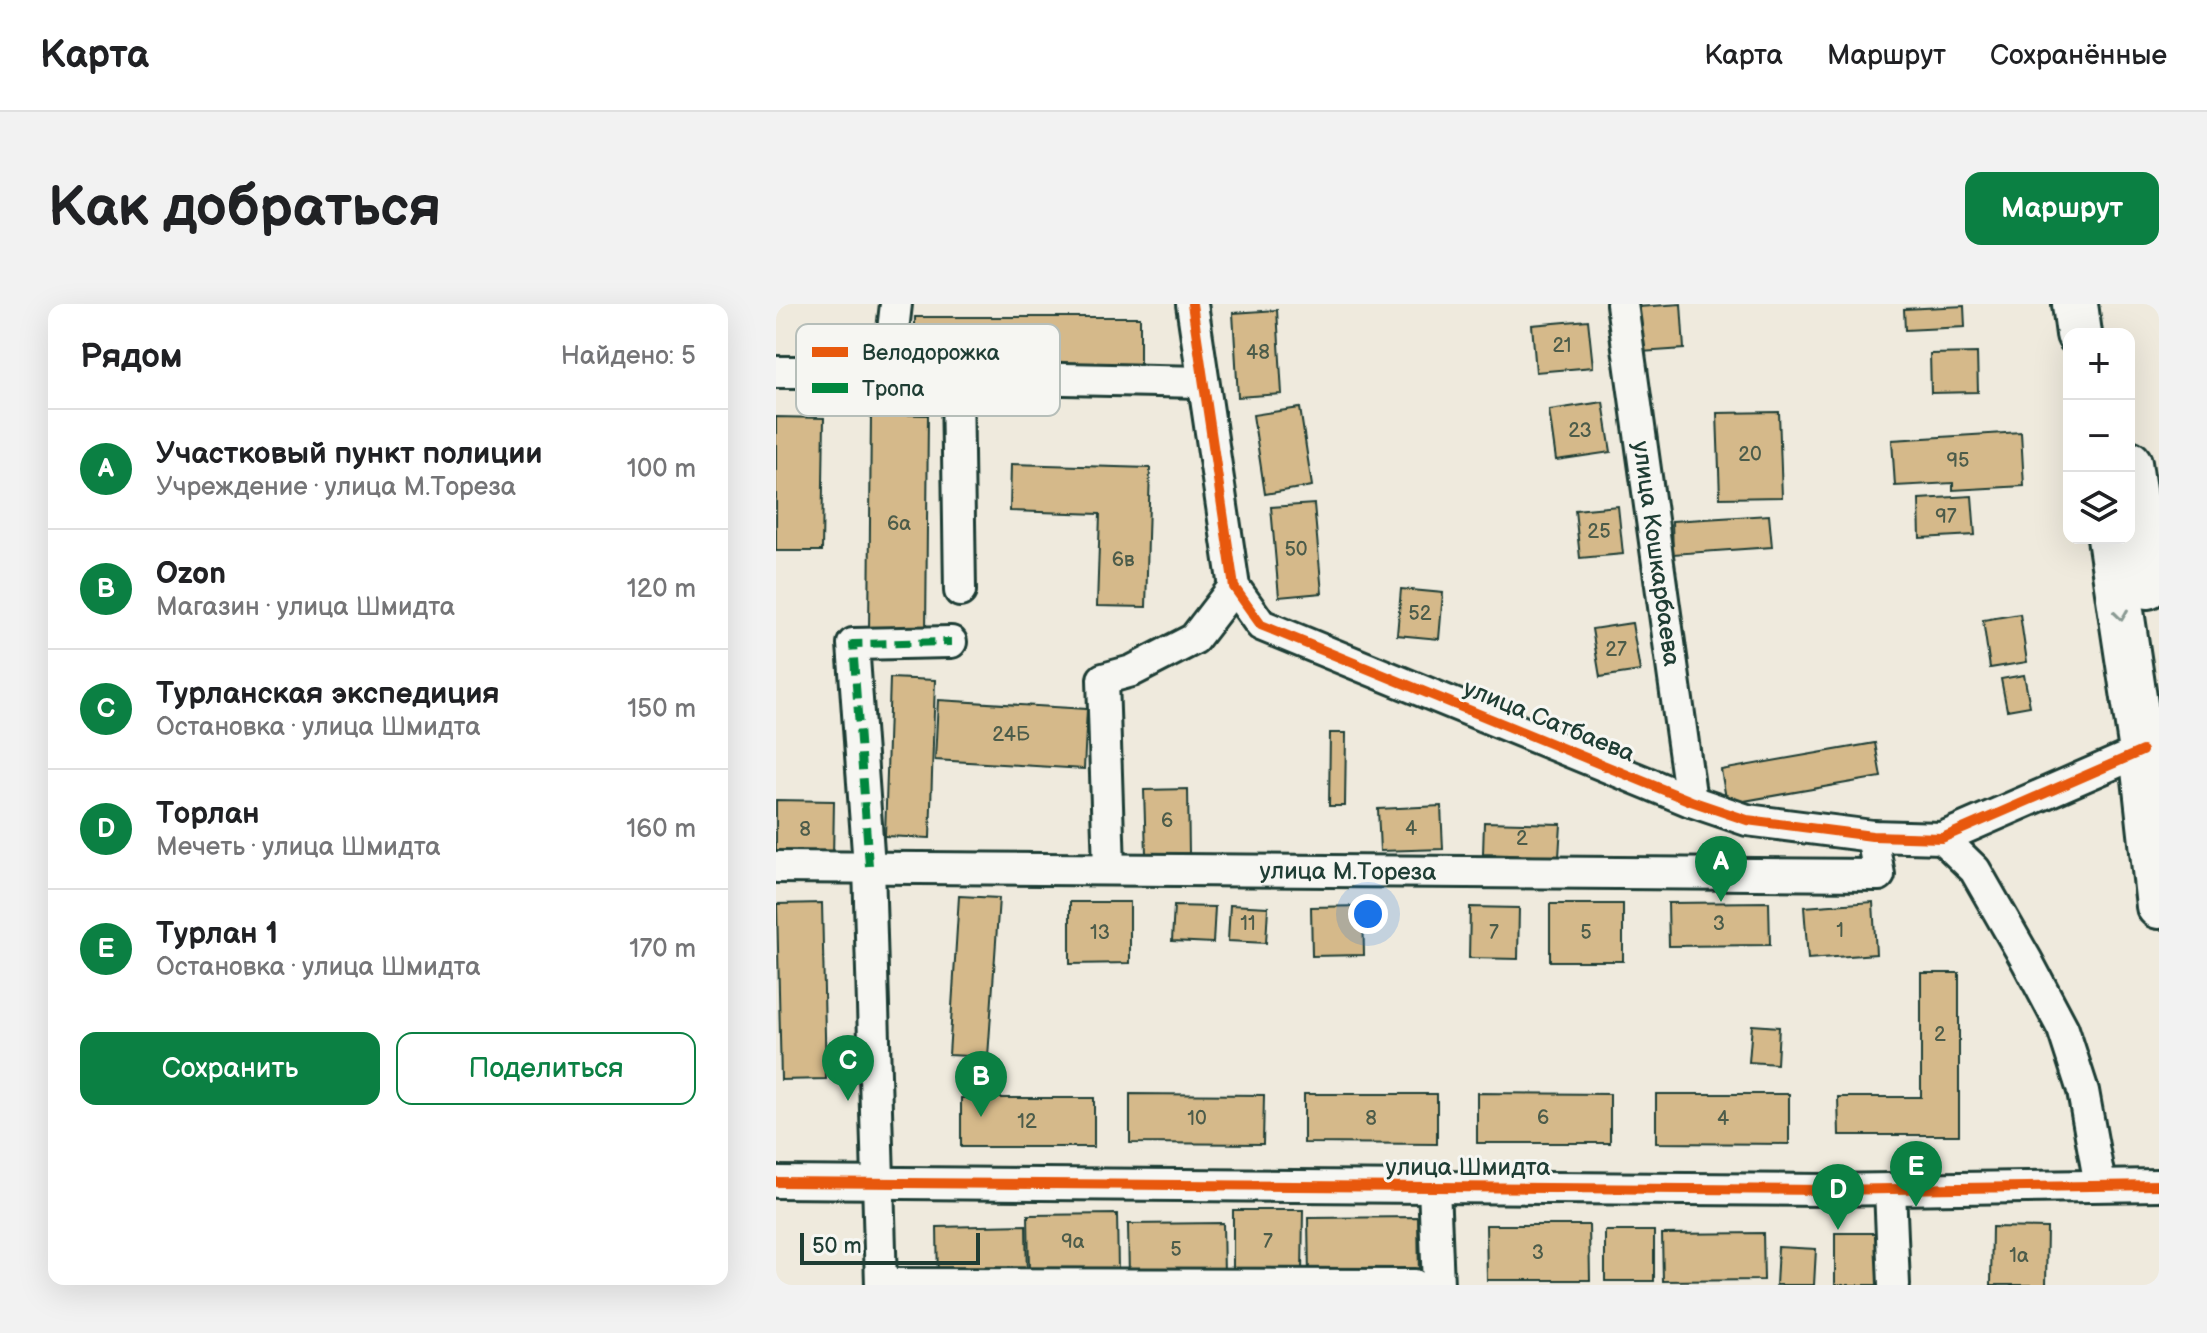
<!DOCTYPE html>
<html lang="ru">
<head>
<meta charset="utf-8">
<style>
  :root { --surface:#fff; --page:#f2f2f2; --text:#202124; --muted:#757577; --line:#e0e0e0; --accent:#0b8043 }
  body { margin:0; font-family:"Balsamiq Sans",sans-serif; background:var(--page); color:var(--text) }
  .controls { position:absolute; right:24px; top:24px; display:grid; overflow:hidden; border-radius:16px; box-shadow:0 8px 32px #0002 }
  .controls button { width:72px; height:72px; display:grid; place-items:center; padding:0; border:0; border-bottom:2px solid var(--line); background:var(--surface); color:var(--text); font:40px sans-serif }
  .scale { position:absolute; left:24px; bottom:20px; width:180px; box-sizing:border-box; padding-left:8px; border:4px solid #1f3d34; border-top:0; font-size:22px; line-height:28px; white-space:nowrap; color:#1f3d34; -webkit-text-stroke:6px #f6f6f2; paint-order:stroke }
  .you { position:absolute; left:592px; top:610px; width:28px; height:28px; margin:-20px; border:6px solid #fff; border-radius:50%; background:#1a73e8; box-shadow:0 0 0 12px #1a73e833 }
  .badge { display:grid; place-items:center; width:52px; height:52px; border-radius:50%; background:var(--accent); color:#fff; font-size:26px; font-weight:700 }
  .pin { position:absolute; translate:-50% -66px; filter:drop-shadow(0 2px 4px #0008) }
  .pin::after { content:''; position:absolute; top:42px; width:28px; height:24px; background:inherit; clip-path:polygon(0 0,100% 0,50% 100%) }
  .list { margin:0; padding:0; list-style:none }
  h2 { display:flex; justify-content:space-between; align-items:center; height:104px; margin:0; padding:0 32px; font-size:34px }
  h2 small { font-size:26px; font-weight:400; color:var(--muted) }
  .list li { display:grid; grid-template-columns:52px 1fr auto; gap:24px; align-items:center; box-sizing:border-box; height:120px; padding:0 32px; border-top:2px solid var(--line) }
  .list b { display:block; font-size:30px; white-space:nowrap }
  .list p { margin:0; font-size:26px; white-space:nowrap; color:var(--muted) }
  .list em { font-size:26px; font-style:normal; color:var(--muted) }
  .actions { display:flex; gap:16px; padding:24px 32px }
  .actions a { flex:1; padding:18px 0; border:2px solid var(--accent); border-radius:16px; text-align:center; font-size:28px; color:var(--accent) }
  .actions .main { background:var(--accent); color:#fff }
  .icon { flex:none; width:44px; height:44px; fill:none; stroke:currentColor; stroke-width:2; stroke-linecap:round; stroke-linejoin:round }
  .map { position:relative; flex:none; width:1383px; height:981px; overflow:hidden; border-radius:16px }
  header { display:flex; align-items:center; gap:48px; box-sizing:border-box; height:112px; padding:0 40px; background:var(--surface); border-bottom:2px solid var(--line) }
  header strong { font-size:38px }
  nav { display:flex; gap:44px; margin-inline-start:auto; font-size:28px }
  .intro { display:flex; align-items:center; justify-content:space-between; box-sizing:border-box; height:192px; padding:0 48px }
  h1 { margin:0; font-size:56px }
  .button { padding:20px 36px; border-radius:16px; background:var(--accent); color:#fff; font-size:28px; font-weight:700 }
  main { display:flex; gap:48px; padding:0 48px }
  aside { flex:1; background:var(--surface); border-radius:16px; box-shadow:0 8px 32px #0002 }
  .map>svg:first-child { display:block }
</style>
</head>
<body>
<header>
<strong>Карта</strong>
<nav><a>Карта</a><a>Маршрут</a><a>Сохранённые</a></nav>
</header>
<div class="intro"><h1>Как добраться</h1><a class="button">Маршрут</a></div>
<main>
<aside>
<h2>Рядом<small>Найдено: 5</small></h2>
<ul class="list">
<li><span class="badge">A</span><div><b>Участковый пункт полиции</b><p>Учреждение · улица М.Тореза</p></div><em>100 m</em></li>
<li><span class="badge">B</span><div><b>Ozon</b><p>Магазин · улица Шмидта</p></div><em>120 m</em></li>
<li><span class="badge">C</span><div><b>Турланская экспедиция</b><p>Остановка · улица Шмидта</p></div><em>150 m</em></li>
<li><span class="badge">D</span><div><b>Торлан</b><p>Мечеть · улица Шмидта</p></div><em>160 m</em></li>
<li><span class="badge">E</span><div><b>Турлан 1</b><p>Остановка · улица Шмидта</p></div><em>170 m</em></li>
</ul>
<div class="actions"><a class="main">Сохранить</a><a>Поделиться</a></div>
</aside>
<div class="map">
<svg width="1383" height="981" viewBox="0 0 1383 981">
  <rect width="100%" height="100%" fill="#efeadd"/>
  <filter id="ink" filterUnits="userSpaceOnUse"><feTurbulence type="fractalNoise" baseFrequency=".0125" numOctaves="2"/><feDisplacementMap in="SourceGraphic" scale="16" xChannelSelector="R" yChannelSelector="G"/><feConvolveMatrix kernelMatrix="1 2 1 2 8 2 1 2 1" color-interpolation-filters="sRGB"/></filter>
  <g filter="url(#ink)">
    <!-- building -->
    <path fill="#d5b98a" stroke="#1f3d34" stroke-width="2" d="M905,0L908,45L865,48L862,3Z
      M1188,2L1189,23L1129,26L1128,5Z
      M501,6L506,90L462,93L457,9Z
      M139,13H364V64H139Z
      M812,16L817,63L760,68L756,21Z
      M1201,49L1202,88L1155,89L1154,50Z
      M827,98L835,148L780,156L773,106Z
      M524,104L536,182L489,190L477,111Z
      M1003,108L1006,193L944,194L941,109Z
      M95,110L152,111L150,329L93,328Z
      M0,113L48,114L46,247H0Z
      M1245,128L1248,182L1177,186V179L1119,182L1116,136Z
      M235,160L374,164L370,303L321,302L324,210L234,207Z
      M1196,192L1199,231L1144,234L1143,195Z
      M538,200L546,289L503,293L495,203Z
      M842,202L847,250L804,254L799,206Z
      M993,211L996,243L897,250L896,217Z
      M625,285L667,289L663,335L621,331Z
      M1244,310L1251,358L1214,364L1207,316Z
      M856,319L864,367L824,373L816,325Z
      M1248,371L1254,402L1231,406L1225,375Z
      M114,374L159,376L154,534L109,532Z
      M162,396L311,405L308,465L159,456Z
      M554,429H570L569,502H553Z
      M1099,439L1105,473L951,500L945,466Z
      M412,485L413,549L370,550L368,486Z
      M0,496L58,497L57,555L0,554Z
      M665,502L667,545L604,547L602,505Z
      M708,518L785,520L783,553L707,550Z
      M183,592L223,594L212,753L173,751Z
      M294,598H354V659L294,660Z
      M993,598L994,641L893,642L892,599Z
      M1097,598L1100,650L1032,655L1028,603Z
      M46,599L50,775L5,776L1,600Z
      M774,600H847V657H774Z
      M454,601L492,603L490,639L452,637Z
      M398,602L439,603L437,639L396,637Z
      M587,602L588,651L536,652L535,603Z
      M694,603L743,604L742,655L693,654Z
      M1145,669H1183V831H1063L1062,793H1145Z
      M976,721L1003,723L1001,760L973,758Z
      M701,789L834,790V839H701Z
      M354,790L488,791L487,840L354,839Z
      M528,790H661V840L528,839Z
      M880,790H1013V840L880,839Z
      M185,794H318V843H185Z
      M457,906H527L526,971L457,970Z
      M341,910L342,966L253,967L252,911Z
      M642,913L643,973L533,974L532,914Z
      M447,919L448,971L353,973L352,920Z
      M250,921L251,978L162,979L161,923Z
      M710,921H813L814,976H711Z
      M1216,923L1271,924L1270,981H1215Z
      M829,927H878V977H829Z
      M987,929L988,976L887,977L886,930Z
      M1059,929H1105V981H1059Z
      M1002,943L1040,945L1038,981H1000Z"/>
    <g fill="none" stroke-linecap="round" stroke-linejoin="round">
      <defs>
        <g id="minor">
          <path d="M416,0L458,283L485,321L915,497L971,516L1096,532L1166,534L1366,447"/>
          <path id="s1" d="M846,0L915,497"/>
          <path d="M0,68H70L113,62L120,0"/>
          <path d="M184,287L181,80L200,73L427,78"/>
          <path d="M1166,534L1199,566L1251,657L1287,725L1307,787L1324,881"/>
          <path id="s2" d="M0,563L1103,571L1096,532"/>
          <path d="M333,565L327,375L356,367L418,335L458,283"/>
          <path d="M0,878L1050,886L1383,881"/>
          <path d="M658,883L662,981"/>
          <path d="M1114,885L1118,981"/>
          <path d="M105,980L638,981"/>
          <path d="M105,981L93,562L77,340L175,338"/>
        </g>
        <path id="highway" d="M1299,0L1303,30
          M1353,159L1371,282
          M1334,234L1366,447L1383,602"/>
      </defs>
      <!-- minor casing -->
      <use href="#minor" stroke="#1f3d34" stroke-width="36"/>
      <!-- highway casing -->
      <use href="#highway" stroke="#1f3d34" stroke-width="50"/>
      <!-- minor -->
      <use href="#minor" stroke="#f6f6f2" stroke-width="30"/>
      <!-- highway -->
      <use href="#highway" stroke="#f6f6f2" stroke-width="44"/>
      <!-- quiet -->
      <path stroke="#00873e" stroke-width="8" stroke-dasharray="16 8" stroke-linecap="butt" d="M93,562L77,340L175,338"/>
      <defs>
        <path id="cycleway" d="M416,0L458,283L485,321L915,497L971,516L1096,532L1166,534L1366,447
          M0,878L1050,886L1383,881"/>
      </defs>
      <!-- cycleway casing -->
      <use href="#cycleway" stroke="#f6f6f2" stroke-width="15"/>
      <!-- cycleway -->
      <use href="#cycleway" stroke="#e8590c" stroke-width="10"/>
    </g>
    <!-- one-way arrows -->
    <defs><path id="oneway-chevron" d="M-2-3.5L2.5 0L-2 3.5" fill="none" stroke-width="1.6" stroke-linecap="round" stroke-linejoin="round" transform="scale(2)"/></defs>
    <use stroke="#8a9a93" href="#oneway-chevron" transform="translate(1345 311) rotate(82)"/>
  </g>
  <g text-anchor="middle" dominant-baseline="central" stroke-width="6" stroke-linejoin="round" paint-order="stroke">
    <!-- number labels -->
    <g font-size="20" fill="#4c5c4a">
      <text x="786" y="42">21</text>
      <text x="482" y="49">48</text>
      <text x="804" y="127">23</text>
      <text x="974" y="151">20</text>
      <text x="1182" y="157">95</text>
      <text x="1170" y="213">97</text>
      <text x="123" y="220">6а</text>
      <text x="823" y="228">25</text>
      <text x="520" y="246">50</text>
      <text x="347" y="256">6в</text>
      <text x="644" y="310">52</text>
      <text x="840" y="346">27</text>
      <text x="235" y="431">24Б</text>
      <text x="391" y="517">6</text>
      <text x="635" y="525">4</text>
      <text x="29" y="526">8</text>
      <text x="746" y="535">2</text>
      <text x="472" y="620">11</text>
      <text x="943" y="620">3</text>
      <text x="1064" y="627">1</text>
      <text x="324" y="629">13</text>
      <text x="718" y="629">7</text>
      <text x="810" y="629">5</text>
      <text x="1164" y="731">2</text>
      <text x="767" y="814">6</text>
      <text x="421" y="815">10</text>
      <text x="595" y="815">8</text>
      <text x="947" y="815">4</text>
      <text x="251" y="818">12</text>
      <text x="297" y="938">9а</text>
      <text x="492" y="938">7</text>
      <text x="400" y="946">5</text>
      <text x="762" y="949">3</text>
      <text x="1243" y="952">1а</text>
    </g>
    <!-- street labels -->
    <g font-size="24" fill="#1f3d34" stroke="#f6f6f2">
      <text stroke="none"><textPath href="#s1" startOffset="252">улица Кошкарбаева</textPath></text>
      <text transform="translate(773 417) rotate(22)">улица Сатбаева</text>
      <text stroke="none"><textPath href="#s2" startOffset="572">улица М.Тореза</textPath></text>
      <text x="692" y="863">улица Шмидта</text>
    </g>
  </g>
  <!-- legend -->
  <rect x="20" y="20" width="264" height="92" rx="12" fill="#f6f6f2" stroke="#b6beb9" stroke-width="2"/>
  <rect x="36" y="43" width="36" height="10" fill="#e8590c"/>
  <rect x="36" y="79" width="36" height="10" fill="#00873e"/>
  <g font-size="22" fill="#1f3d34">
    <text x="86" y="56">Велодорожка</text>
    <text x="86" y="92">Тропа</text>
  </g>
</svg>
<div class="controls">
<button>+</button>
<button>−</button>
<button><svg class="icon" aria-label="layers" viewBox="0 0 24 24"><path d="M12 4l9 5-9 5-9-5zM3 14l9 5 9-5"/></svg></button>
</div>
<div class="scale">50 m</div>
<div class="you"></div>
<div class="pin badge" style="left:945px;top:598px">A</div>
<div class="pin badge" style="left:205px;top:813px">B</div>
<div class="pin badge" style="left:72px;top:797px">C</div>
<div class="pin badge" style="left:1062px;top:926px">D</div>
<div class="pin badge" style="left:1140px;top:903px">E</div>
</div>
</main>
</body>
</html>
